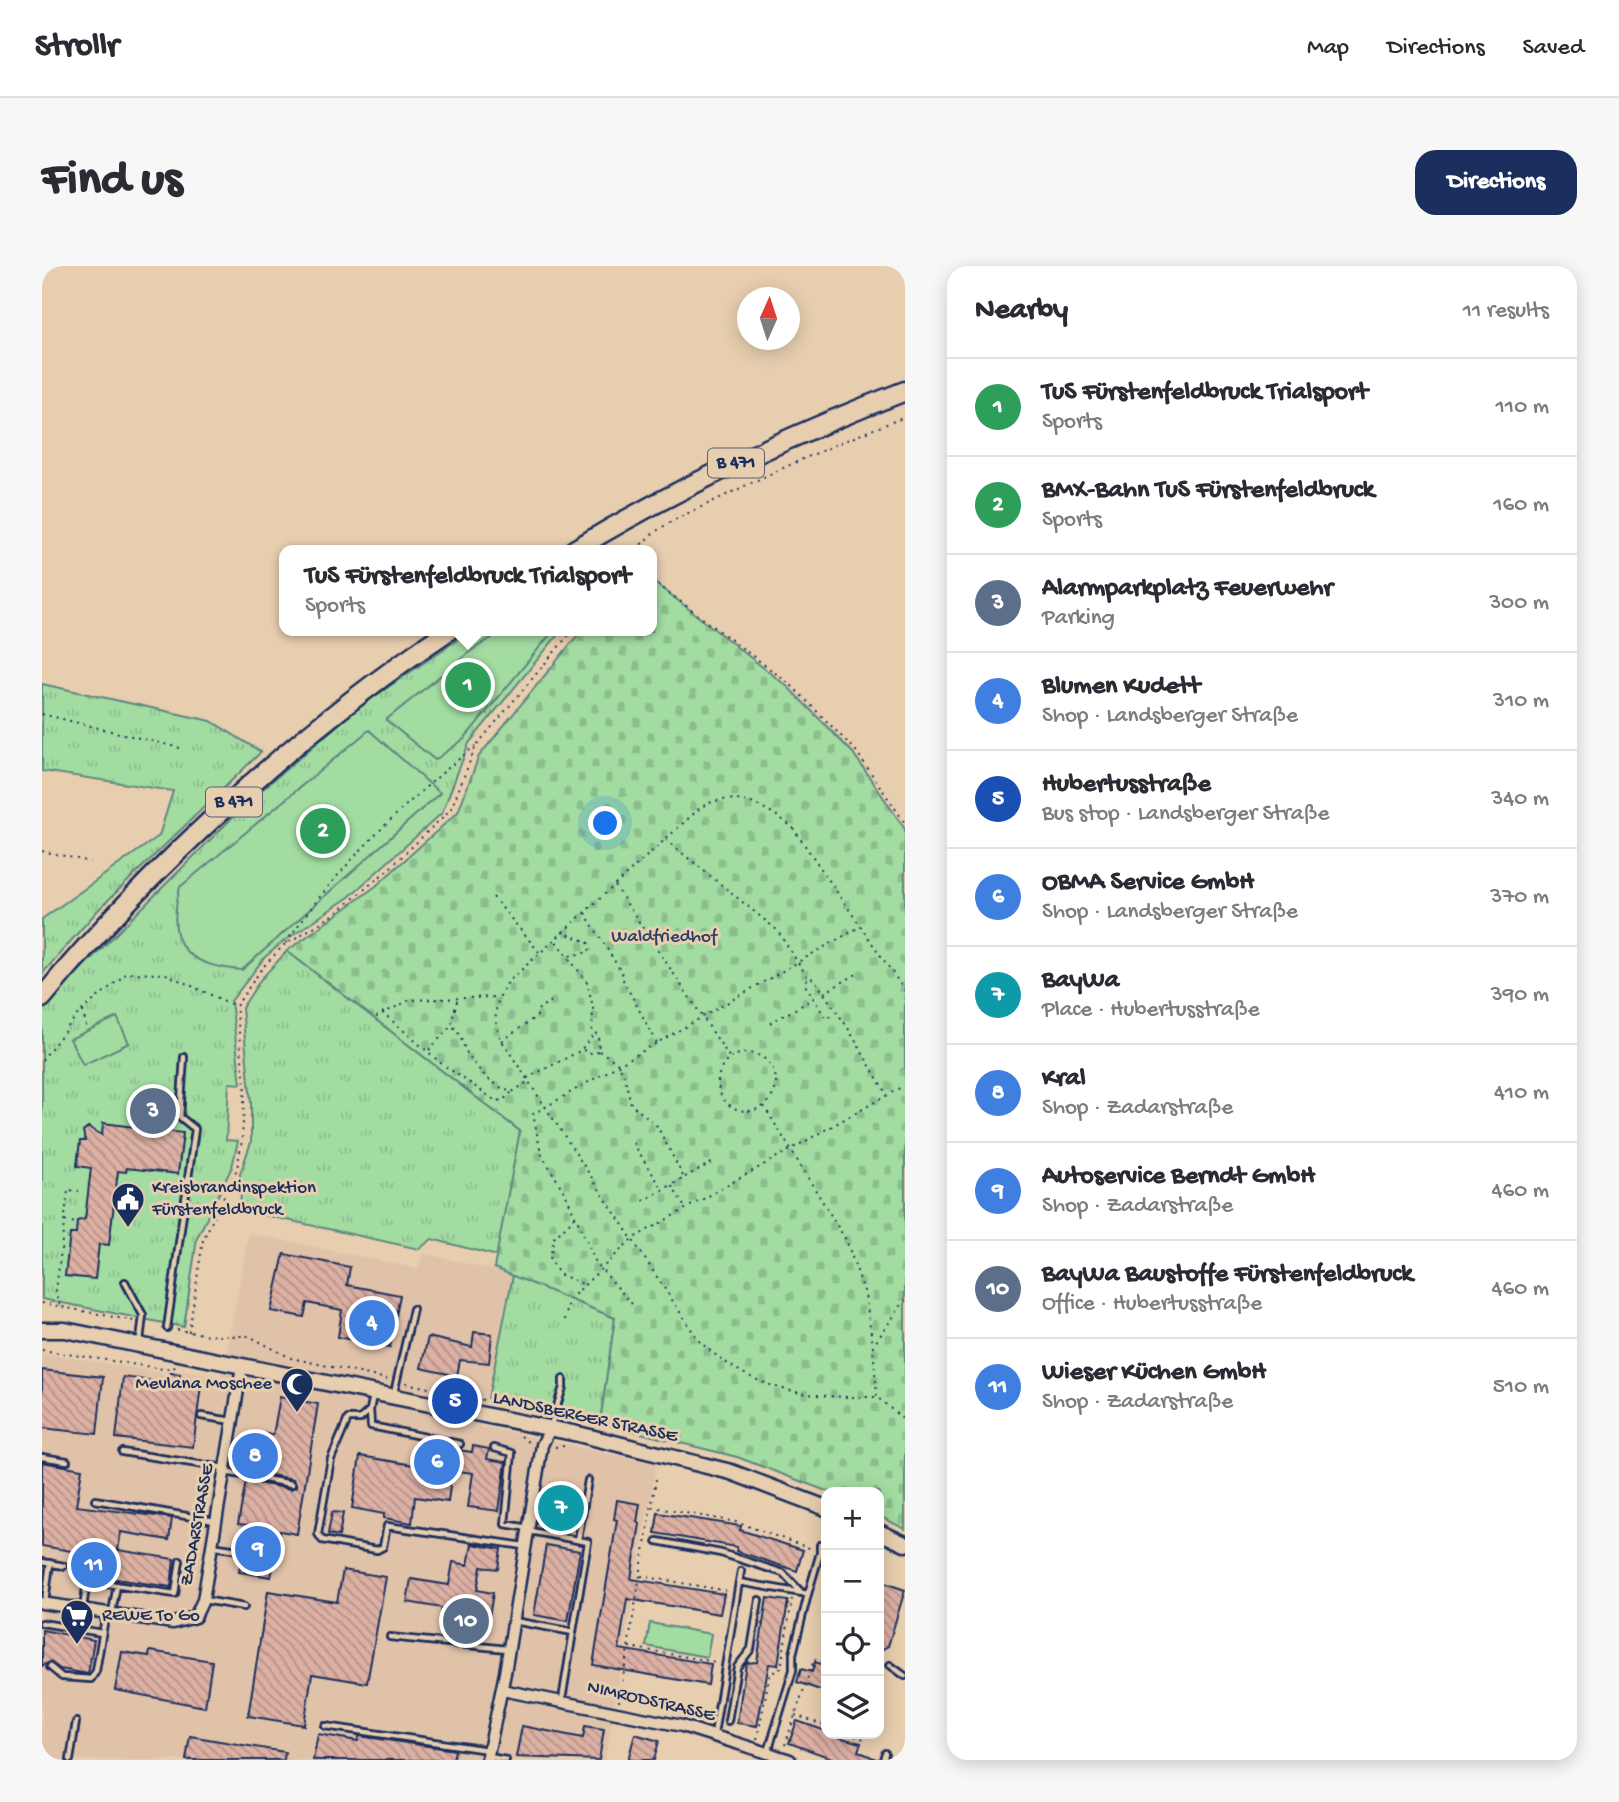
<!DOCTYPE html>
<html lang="en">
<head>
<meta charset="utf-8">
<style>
  :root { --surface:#fff; --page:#f7f7f7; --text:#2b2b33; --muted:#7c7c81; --line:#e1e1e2; --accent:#1b2f5e }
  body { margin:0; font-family:"Gochi Hand",sans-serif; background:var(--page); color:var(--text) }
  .controls { position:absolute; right:21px; bottom:21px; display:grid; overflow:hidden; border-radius:14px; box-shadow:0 4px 18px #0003 }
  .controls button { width:63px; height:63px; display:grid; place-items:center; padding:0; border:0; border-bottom:2px solid var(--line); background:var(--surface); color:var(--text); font:35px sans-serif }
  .compass { position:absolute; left:695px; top:21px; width:63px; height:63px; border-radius:50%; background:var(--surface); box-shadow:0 4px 18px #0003; rotate:3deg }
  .you { position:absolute; left:564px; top:558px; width:24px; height:24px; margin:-18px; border:5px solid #fff; border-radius:50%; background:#1a73e8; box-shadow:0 0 0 10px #1a73e833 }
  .badge { display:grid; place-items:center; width:46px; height:46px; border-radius:50%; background:var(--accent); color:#fff; font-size:23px; font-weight:700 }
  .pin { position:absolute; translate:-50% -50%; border:4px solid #fff; box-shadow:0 2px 7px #0006 }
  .popup { position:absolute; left:237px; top:279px; width:378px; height:91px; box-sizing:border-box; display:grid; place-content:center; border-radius:14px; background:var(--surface); filter:drop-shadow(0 2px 5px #0005); font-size:23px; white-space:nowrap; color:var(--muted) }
  .popup b { font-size:26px; color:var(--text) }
  .popup::after { content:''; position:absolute; left:50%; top:100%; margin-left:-14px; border:14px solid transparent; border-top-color:var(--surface) }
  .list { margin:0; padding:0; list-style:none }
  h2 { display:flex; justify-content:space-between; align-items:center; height:91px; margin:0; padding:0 28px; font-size:30px }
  h2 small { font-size:23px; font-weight:400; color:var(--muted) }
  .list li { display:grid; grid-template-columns:46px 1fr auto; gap:21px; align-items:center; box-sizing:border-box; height:98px; padding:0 28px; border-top:2px solid var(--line) }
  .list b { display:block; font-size:26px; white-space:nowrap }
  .list p { margin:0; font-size:23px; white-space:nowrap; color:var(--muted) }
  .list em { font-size:23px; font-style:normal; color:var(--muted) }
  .icon { flex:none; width:38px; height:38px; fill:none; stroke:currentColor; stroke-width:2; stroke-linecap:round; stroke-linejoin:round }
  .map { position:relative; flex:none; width:863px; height:1494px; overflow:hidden; border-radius:21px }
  header { display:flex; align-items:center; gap:42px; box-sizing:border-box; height:98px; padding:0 35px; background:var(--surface); border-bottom:2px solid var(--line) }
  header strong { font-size:33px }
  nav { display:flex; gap:38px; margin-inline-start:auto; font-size:24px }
  .intro { display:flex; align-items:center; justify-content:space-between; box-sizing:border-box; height:168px; padding:0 42px }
  h1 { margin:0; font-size:49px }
  .button { padding:18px 32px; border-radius:21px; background:var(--accent); color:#fff; font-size:24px; font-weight:700 }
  main { display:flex; gap:42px; padding:0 42px }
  aside { flex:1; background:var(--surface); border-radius:21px; box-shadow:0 4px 18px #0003 }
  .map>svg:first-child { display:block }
</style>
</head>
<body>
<header>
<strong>Strollr</strong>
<nav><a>Map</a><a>Directions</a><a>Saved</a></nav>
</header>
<div class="intro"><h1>Find us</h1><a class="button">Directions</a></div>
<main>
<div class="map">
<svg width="863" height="1494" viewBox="0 0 863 1494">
  <defs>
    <pattern id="grass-tufts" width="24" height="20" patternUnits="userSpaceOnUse" patternTransform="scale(1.75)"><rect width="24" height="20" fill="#a2dca1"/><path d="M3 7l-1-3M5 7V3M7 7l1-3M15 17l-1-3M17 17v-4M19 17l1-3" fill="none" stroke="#8bbd8d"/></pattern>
    <pattern id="cemetery-stones" width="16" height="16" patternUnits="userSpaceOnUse" patternTransform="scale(1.75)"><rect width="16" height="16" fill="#a2dca1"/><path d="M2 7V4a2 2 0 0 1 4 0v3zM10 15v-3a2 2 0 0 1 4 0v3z" fill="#8bbd8d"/></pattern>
    <pattern id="building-back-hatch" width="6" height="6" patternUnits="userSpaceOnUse" patternTransform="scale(1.75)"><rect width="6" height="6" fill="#dcb0a3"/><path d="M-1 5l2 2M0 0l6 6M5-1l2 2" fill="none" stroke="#b29088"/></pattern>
  </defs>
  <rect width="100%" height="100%" fill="#e7ceaf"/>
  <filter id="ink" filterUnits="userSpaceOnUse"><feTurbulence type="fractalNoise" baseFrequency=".0143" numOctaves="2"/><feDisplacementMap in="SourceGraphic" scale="14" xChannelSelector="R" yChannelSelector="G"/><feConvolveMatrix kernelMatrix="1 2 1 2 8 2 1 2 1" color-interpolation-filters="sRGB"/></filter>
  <g filter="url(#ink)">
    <!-- built -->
    <path fill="#e0c2a9" d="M207,967L376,1003L381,987L471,1009L438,1160L614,1198L563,1494H0V1087L121,1107L144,1104L180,1111Z"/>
    <!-- grass -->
    <path fill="url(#grass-tufts)" stroke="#5e8680" stroke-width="2" d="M428,365H519L427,477L400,547L307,631L242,675L223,691L189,735L199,818L187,817L184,874L196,875L190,901L155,972L142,1061L0,1033V742L208,534L316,442Z
      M0,418L169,455L219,486L56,644L0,708V653L117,570L131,525L0,505Z
      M245,685L478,865L455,990L390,973L377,983L199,944L198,908L209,876V837L200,742L219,713Z
      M471,1009L573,1052L558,1157L446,1132Z"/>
    <!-- cemetery -->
    <path fill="url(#cemetery-stones)" stroke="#5e8680" stroke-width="2" d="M610,314L746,421L811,487L863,563V1263L837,1250V1226H787L695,1191L558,1157L573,1052L452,1002L478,865L245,685L334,620L416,546L437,490L539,365H610Z"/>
    <!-- park -->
    <path fill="#a2dca1" stroke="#5e8680" stroke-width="2" d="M461,365H511L422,473L393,494L344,454L430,384Z
      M327,464L398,527L200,704C143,700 123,678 138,621Z
      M75,751L87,777L41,799L28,773Z
      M608,1357L669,1368L665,1391L604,1380Z"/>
    <!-- building -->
    <path fill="url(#building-back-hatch)" stroke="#1b2f5e" stroke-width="2" d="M61,857L141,867L136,908L85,902L84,906L76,905L67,979L57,978L53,1013L23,1010L28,968H34L35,955L43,953L49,902L35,900L38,875H43L41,865L46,861L60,869Z
      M242,988L308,1001L305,1019L358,1029L348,1081L296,1071L300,1044L265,1037L262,1051L229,1045Z
      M432,1066L450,1068L447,1097L418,1094L415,1110L379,1102L386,1071L430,1081Z
      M0,1104L61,1111L55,1168L0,1162Z
      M128,1107L138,1108L137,1118L159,1120L151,1181L74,1172L81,1111L127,1117Z
      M238,1131L276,1138L255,1268L238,1265L229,1311L197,1306L205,1259L196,1258L204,1215L249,1223L255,1220L251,1213L205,1205L211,1166L231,1169Z
      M382,1179L430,1186L431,1180L447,1183L445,1193L464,1196L457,1245L426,1241L431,1207L410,1204L406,1236L373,1231L370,1257L342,1252V1248L310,1242L318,1190L378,1200Z
      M0,1196L40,1203L34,1240L130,1252L127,1274L79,1266L76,1284L132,1293L129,1321L32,1307L35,1286L0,1280Z
      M512,1223L531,1225L526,1262L507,1259Z
      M575,1234L598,1238L595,1256L598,1258L589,1313L682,1328L678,1348L585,1333L577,1383L669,1398L666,1419L551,1399L575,1254L572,1253Z
      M290,1246L301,1247L297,1270L286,1268Z
      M616,1247L699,1260L698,1264L761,1284L755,1305L694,1285L695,1281L613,1267Z
      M430,1278L459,1283L456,1303L439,1301L435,1324L451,1327L444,1369L397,1361L400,1342L365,1336L369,1313L407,1319L411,1296L426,1299Z
      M504,1279L538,1285L526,1355L492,1349Z
      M301,1304L344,1311L325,1417L270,1408L262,1459L206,1450L226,1325L295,1336Z
      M837,1315L863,1324L846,1380L837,1385Z
      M725,1332L746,1335L736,1399L727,1398L715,1460L695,1457L704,1397L715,1396Z
      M0,1364L52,1374L46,1408L18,1403L8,1396L0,1400Z
      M108,1385L170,1395L163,1441L73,1424L80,1386L107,1390Z
      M773,1396L784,1400V1426L755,1416L759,1403L770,1406Z
      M755,1455L784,1465V1468L819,1477L816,1485L836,1494H795L747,1477Z
      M480,1460L541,1472L543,1460L562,1463L557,1494L474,1491Z
      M276,1468L316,1475L317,1470L413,1484L411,1494H271Z
      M593,1468L617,1475L612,1494H586Z
      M148,1470L243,1486L242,1494H144Z"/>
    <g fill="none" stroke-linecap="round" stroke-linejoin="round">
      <defs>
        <path id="lane" d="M83,1016L101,1049L98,1075
          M125,1062L153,863L138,851L142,791
          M352,1127L371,1043
          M331,1129L328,1144L329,1160L418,1178
          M328,1144L318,1153H306L289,1193L276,1268L280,1274L335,1284L341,1281L345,1260L482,1280
          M159,1150L190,1155
          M509,1159L521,1121V1113
          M452,1182L470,1187L463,1258L487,1262
          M80,1186L182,1202
          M0,1191L25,1195
          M183,1206L250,1218
          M53,1234L173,1255
          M536,1274L546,1214
          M615,1275L679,1287L741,1307L759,1326
          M170,1280L196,1284
          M0,1296L22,1300
          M697,1316L699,1305
          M766,1328L778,1287V1279
          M162,1334L202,1341
          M3,1336L8,1297
          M41,1342L45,1315L133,1328L138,1295
          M70,1346L75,1319
          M472,1355L531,1366L546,1276L488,1265
          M0,1357L60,1367
          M348,1371L465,1383
          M848,1399L863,1410
          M8,1401L20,1411L49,1413L54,1405L64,1346
          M520,1434L531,1366
          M686,1455L695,1401L709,1383L717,1334
          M283,1460L446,1484
          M672,1468L697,1316L766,1328L751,1388V1404L726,1486
          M447,1491L464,1494
          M28,1494L34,1456
          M841,1494L843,1487"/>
        <path id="street" d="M0,1337L131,1357L153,1351L161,1334L200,1100
          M460,1424L640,1460L748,1494
          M445,1494L463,1407L500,1179L508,1163"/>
        <path id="secondary" d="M0,1064H23L536,1168L689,1206L784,1242
          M837,1266L863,1278"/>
        <path id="highway" d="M532,284C637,220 749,169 863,125
          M0,732C111,598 261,462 406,365"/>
      </defs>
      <!-- lane casing -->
      <use href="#lane" stroke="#1b2f5e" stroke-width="10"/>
      <!-- street casing -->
      <use href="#street" stroke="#1b2f5e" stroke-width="15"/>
      <!-- secondary casing -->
      <use href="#secondary" stroke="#1b2f5e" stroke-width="19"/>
      <!-- highway casing -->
      <use href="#highway" stroke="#1b2f5e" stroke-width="23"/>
      <!-- path -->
      <path stroke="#1b2f5e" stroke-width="2" stroke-dasharray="2 5" stroke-linecap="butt" d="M595,284C613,259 648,247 676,233C737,203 799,175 863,151
        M610,314L749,419L814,485L863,557
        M0,448L138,482
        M624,574L735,664L766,712L772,713L806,762L845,829
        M0,585L49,596
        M573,620L688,792
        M451,631L497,686
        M543,647L580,707V712L615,777
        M520,666L546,676L548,682L547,686L527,690
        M244,677C294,602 363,536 433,480
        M765,713L763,719L783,751L787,752L792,746
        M863,725L751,562C725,540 691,523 659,541L467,715C453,733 449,753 460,775L657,1075C713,1126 762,1132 835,1131L863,1155
        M782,727L818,706
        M415,735L409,759C420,768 419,776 425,787C434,803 452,821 470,826L486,816
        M41,745L45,765
        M340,746L400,798L451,833L460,835L470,826
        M334,751L368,734L454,731
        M728,757L771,733
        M460,775L495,750L497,742L510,735
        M387,784L409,760
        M541,784L549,787L557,785L556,768L550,767
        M557,785L575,796L582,809L589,838L615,860L642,912L599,936
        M676 816a29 29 0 1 1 58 0a29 29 0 1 1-58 0Z
        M0,794L36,748L85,707L124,708L193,740
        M485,812L538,785L550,770L551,741L545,716L513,674
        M722,840L804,974L823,1028L831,1080
        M591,877L621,924
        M643,911L673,895
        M630,920L643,942
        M533,951L512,972L508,993L517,1008L541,1018
        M23,955L34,957
        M0,1037L92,1055
        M590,1038L554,997L524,929L499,887L491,848L819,660
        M18,1039L14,1025L26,924L37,925
        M523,1054L527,1034L590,973L863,819
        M135,1064L173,1070H207L249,1092L345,1113
        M147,1066L161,974L195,903L200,874L203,819L194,740L221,701L242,679L293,648L348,602L409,543L434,480L530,365
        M0,1084L121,1103L134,1101
        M364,1117L468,1140
        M835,1130L831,1080L863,1034
        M479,1170L487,1177
        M513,1181L523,1180
        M610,1241L694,1256L770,1283
        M599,1310L686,1325
        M587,1381L674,1396
        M837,1416L839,1420
        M577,1436L614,1213
        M753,1449L784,1460
        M806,1468L822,1473
        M715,1473L728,1408L739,1402L750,1333
        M743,1479L772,1393L784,1397"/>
      <!-- lane -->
      <use href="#lane" stroke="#e7ceaf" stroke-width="4.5"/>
      <!-- street -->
      <use href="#street" stroke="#e7ceaf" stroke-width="10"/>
      <!-- secondary -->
      <use href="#secondary" stroke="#e7ceaf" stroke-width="14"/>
      <!-- highway -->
      <use href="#highway" stroke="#e7ceaf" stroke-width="18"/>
    </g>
  </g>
  <!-- icons -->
  <defs>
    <symbol id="civic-pin" viewBox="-11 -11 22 30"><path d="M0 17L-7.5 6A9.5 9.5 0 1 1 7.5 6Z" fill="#1b2f5e" stroke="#e7ceaf"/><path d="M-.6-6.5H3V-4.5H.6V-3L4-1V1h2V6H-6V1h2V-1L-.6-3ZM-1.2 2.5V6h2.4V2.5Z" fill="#fff"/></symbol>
    <symbol id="mosque-pin" viewBox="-11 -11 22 30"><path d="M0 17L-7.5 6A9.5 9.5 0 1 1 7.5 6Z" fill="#1b2f5e" stroke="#e7ceaf"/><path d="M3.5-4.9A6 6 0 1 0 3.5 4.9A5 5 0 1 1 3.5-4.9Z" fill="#fff"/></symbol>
    <symbol id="supermarket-pin" viewBox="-11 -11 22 30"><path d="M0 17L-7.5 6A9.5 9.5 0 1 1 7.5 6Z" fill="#1b2f5e" stroke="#e7ceaf"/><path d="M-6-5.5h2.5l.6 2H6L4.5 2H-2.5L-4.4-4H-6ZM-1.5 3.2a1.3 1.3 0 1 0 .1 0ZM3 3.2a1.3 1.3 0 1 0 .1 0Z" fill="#fff"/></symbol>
  </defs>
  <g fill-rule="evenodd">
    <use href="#civic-pin" x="67" y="914" width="38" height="52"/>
    <use href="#mosque-pin" x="236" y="1099" width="38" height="52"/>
    <use href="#supermarket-pin" x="16" y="1331" width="38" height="52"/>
  </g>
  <g text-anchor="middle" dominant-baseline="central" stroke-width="6" stroke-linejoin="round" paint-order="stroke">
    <!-- shield labels -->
    <g fill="#e7ceaf" stroke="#585f76" stroke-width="2">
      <rect x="666" y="182.5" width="56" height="29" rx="5"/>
      <rect x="164" y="521.5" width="56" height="29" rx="5"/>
    </g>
    <g font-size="18" font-weight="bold" fill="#1b2f5e">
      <text x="694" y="197">B 471</text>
      <text x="192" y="536">B 471</text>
    </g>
    <!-- park labels -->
    <g font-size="19" fill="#284065" stroke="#e7ceaf">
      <text x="622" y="671">Waldfriedhof</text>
    </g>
    <!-- poi labels -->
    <g font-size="19" fill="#1b2f5e" stroke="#e7ceaf" text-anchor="start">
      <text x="110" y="922">Kreisbrandinspektion<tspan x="110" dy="22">Fürstenfeldbruck</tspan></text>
      <text x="230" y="1118" text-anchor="end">Mevlana Moschee</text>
      <text x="60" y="1350">REWE To Go</text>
    </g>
    <!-- street labels -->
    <g font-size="19" fill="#1b2f5e" stroke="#e7ceaf">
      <text transform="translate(543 1152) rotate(12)">LANDSBERGER STRASSE</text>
      <text transform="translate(156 1259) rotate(-80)">ZADARSTRASSE</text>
      <text transform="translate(609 1436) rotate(13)">NIMRODSTRASSE</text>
    </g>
  </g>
</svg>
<div class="controls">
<button>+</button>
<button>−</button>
<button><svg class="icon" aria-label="locate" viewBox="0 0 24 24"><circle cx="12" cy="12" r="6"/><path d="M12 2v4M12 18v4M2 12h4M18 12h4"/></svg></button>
<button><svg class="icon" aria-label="layers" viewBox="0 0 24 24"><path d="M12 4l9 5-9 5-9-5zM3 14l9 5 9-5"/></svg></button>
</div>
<svg class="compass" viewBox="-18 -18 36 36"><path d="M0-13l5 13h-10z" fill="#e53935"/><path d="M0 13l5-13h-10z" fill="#7c7c81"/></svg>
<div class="you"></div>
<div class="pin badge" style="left:426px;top:419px;background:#2e9e5b">1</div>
<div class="popup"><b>TuS Fürstenfeldbruck Trialsport</b>Sports</div>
<div class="pin badge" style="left:281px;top:565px;background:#2e9e5b">2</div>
<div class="pin badge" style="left:111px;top:845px;background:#5c6f8a">3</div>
<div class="pin badge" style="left:330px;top:1057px;background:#3f7fe0">4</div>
<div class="pin badge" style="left:413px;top:1135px;background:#1a4fb4">5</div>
<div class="pin badge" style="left:395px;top:1196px;background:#3f7fe0">6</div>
<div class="pin badge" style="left:519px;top:1242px;background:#0f9aa8">7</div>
<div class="pin badge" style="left:213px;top:1190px;background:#3f7fe0">8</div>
<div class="pin badge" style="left:216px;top:1283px;background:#3f7fe0">9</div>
<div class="pin badge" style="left:424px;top:1355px;background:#5c6f8a">10</div>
<div class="pin badge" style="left:52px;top:1299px;background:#3f7fe0">11</div>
</div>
<aside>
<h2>Nearby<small>11 results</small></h2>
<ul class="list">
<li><span class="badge" style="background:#2e9e5b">1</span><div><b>TuS Fürstenfeldbruck Trialsport</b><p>Sports</p></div><em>110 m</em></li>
<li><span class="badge" style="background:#2e9e5b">2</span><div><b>BMX-Bahn TuS Fürstenfeldbruck</b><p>Sports</p></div><em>160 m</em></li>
<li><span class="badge" style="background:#5c6f8a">3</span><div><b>Alarmparkplatz Feuerwehr</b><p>Parking</p></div><em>300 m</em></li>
<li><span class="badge" style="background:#3f7fe0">4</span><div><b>Blumen Kudett</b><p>Shop · Landsberger Straße</p></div><em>310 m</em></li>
<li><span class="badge" style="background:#1a4fb4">5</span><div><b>Hubertusstraße</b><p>Bus stop · Landsberger Straße</p></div><em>340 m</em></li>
<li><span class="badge" style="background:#3f7fe0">6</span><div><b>OBMA Service GmbH</b><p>Shop · Landsberger Straße</p></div><em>370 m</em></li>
<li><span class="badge" style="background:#0f9aa8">7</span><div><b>BayWa</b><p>Place · Hubertusstraße</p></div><em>390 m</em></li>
<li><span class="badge" style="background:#3f7fe0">8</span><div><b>Kral</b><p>Shop · Zadarstraße</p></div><em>410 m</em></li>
<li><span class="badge" style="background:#3f7fe0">9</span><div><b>Autoservice Berndt GmbH</b><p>Shop · Zadarstraße</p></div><em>460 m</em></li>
<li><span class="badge" style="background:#5c6f8a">10</span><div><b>BayWa Baustoffe Fürstenfeldbruck</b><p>Office · Hubertusstraße</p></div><em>460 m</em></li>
<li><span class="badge" style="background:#3f7fe0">11</span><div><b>Wieser Küchen GmbH</b><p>Shop · Zadarstraße</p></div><em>510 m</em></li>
</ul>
</aside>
</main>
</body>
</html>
